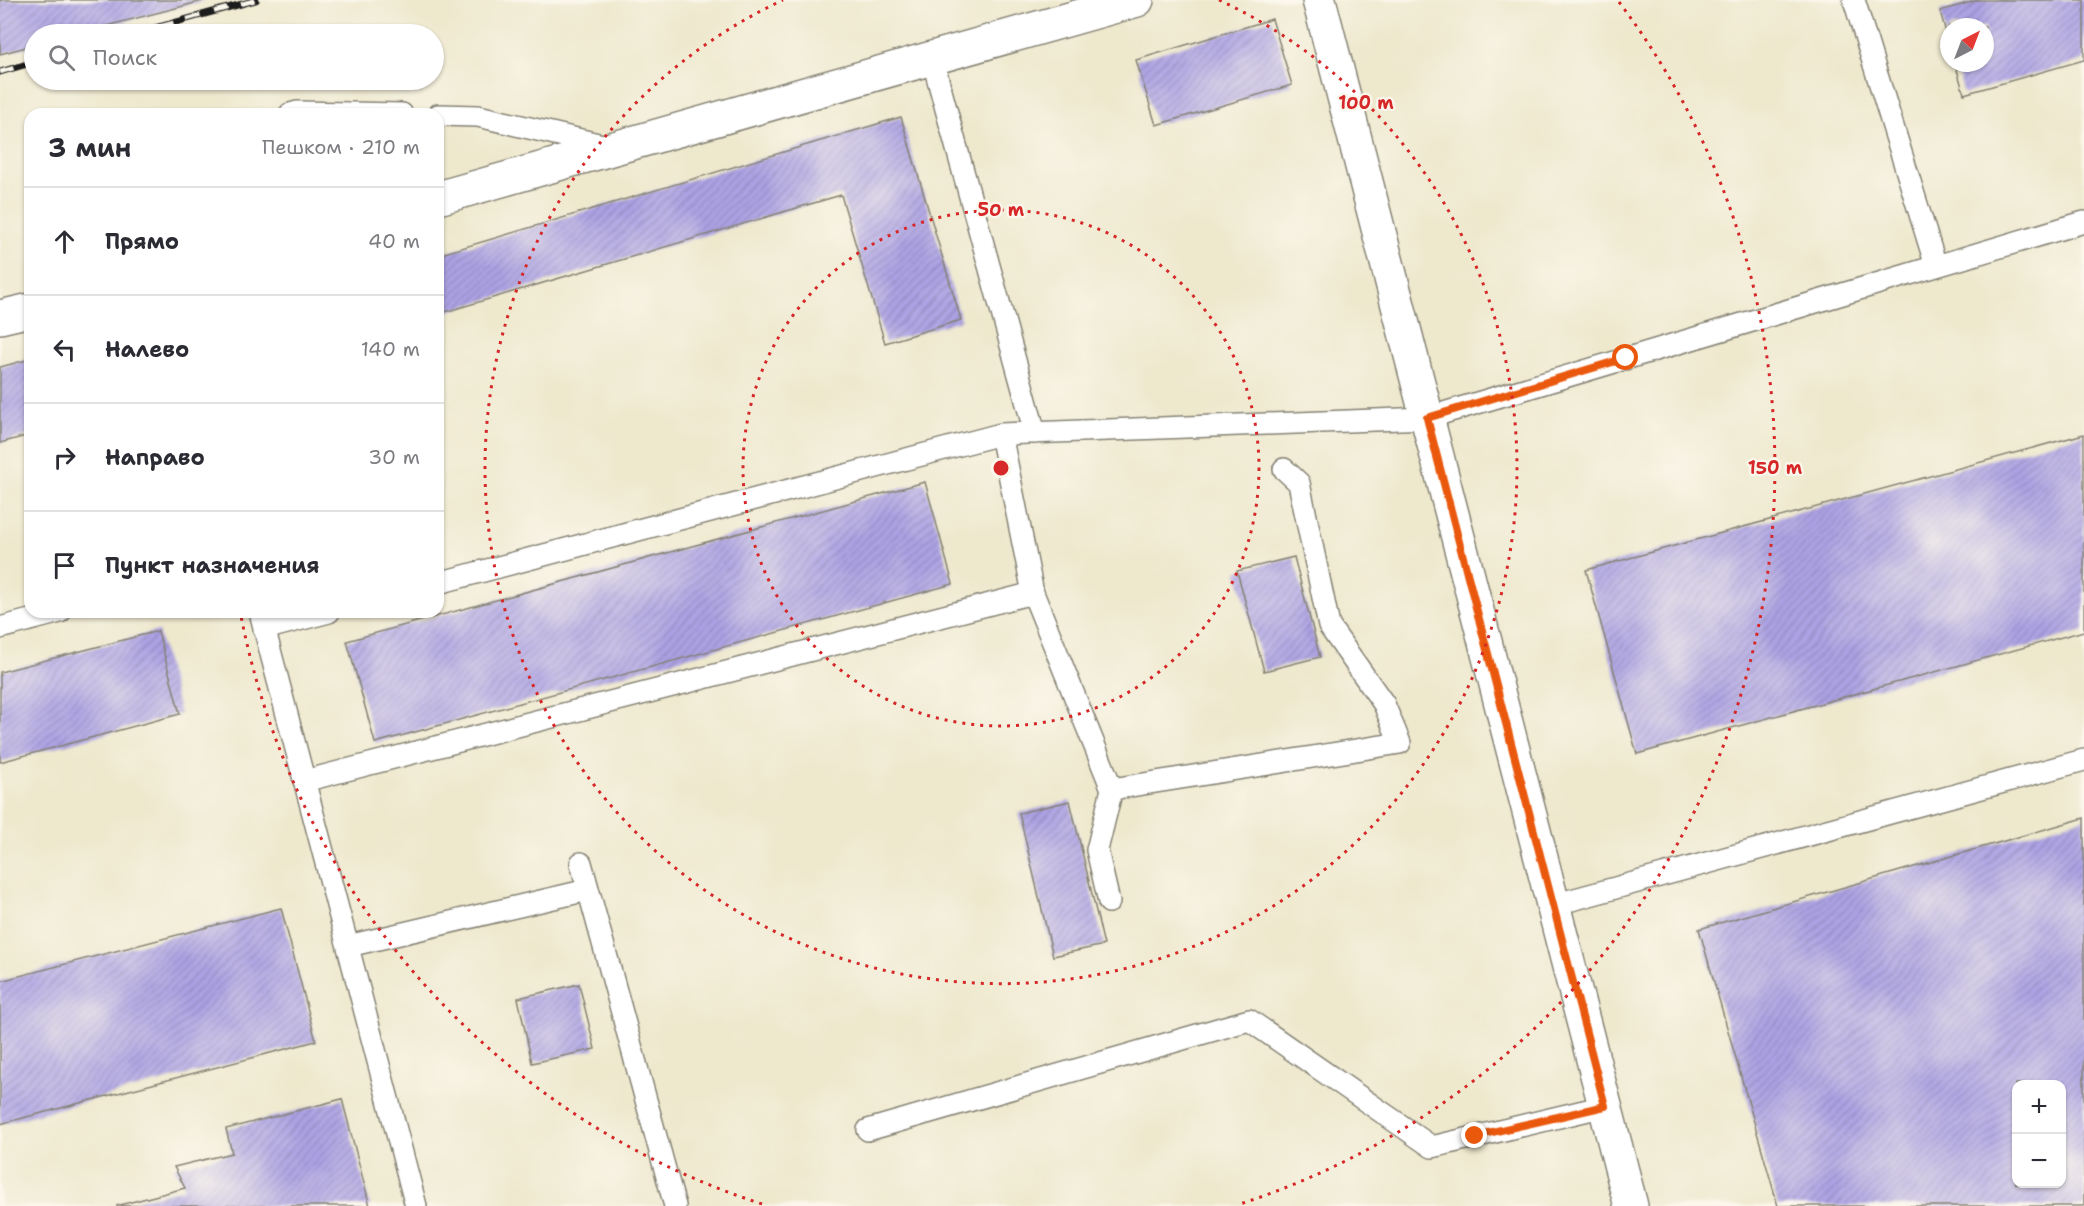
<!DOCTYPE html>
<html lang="ru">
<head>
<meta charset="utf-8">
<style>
  :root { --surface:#fff; --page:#f7f7f7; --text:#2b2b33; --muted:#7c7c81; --line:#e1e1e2 }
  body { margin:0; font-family:"Shantell Sans",sans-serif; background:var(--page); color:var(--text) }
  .controls { position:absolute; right:18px; bottom:18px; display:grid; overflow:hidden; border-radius:12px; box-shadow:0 2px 4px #0004 }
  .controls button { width:54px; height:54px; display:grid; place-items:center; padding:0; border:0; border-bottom:2px solid var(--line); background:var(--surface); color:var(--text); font:30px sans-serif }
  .compass { position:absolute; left:1940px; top:18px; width:54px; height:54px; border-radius:50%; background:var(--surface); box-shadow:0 2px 4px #0004; rotate:42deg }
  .stop { position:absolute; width:18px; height:18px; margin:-14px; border:4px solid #ea580c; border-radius:50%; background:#fff }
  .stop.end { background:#ea580c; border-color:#fff; box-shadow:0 2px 6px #0008 }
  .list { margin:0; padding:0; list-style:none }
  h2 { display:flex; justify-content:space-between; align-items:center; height:78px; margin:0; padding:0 24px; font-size:26px }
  h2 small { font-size:20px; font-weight:400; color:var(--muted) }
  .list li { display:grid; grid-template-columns:39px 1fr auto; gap:18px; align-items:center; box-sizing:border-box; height:108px; padding:0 24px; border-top:2px solid var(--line) }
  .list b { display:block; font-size:22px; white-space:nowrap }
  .list em { font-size:20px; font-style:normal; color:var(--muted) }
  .icon { flex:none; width:33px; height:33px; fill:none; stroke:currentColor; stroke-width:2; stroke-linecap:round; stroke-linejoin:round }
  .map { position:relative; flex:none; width:2084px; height:1206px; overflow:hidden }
  .search { position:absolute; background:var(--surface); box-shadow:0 2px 4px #0004; left:24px; top:24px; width:420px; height:66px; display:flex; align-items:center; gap:15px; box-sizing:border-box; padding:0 21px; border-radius:33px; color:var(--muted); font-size:22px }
  .panel { position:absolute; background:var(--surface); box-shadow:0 2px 4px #0004; left:24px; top:108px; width:420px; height:510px; border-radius:18px }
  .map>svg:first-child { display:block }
</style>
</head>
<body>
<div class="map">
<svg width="2084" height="1206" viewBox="0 0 2084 1206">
  <defs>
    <pattern id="building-hatch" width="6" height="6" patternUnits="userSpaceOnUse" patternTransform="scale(1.5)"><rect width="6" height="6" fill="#ada3e5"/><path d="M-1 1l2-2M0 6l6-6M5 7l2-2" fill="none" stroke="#8c84b9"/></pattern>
  </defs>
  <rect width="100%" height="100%" fill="#fbf7ec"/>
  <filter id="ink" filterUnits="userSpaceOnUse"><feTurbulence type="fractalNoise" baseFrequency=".0167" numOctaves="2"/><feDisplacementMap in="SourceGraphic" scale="12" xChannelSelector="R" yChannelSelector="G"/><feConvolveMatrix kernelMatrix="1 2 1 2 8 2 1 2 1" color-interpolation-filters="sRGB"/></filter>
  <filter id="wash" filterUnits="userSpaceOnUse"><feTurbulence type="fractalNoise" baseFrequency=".008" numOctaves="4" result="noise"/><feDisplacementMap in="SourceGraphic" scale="24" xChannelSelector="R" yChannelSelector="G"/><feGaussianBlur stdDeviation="1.35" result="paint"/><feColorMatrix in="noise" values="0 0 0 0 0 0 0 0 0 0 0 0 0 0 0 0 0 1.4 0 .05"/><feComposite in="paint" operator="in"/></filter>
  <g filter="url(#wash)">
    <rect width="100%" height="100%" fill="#eee8cd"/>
    <g id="blocks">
      <!-- building -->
      <path fill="url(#building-hatch)" fill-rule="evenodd" d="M0,0H203V1L75,34H34V45L0,54Z
        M1978,0H2084V60L1964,94L1955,63H1985V27H1949L1948,40L1940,11Z
        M1272,19L1292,85L1156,125L1136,60Z
        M901,117L961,320L885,343L841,195L438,314V255Z
        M30,359V435L0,443V367Z
        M2084,434V631L1637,754L1586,570Z
        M925,482L953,584L375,743L347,641Z
        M1294,557L1320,657L1264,671L1237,571Z
        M158,631L180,714L0,762V672Z
        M1070,801L1104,945L1053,956L1019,813Z
        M2084,818V1206H1778L1699,929ZM2016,1084H2062V1184H2016Z
        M281,908L316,1041L0,1124V981Z
        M579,984L595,1049L532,1063L518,998Z
        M342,1099L370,1206H116L185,1188L174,1167L232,1153L226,1129Z"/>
    </g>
  </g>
  <g filter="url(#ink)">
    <use href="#blocks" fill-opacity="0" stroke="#858274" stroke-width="1.5"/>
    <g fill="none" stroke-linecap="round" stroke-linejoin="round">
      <defs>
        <path id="service" d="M1854,0L1936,266
          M932,58L1035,433
          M290,114L297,112L402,114
          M438,115L478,116L611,147
          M1001,434L1033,593L1112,789L1400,743L1384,704L1329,626L1299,483L1284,469
          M438,583L1001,434L1427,418L2084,222
          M260,612L416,1206
          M0,628L60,612
          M264,629L329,612
          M304,781L1033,593
          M581,863L675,1206
          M1109,902L1097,850L1112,789
          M1553,905L2084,760
          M348,946L588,890
          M868,1130L1249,1020L1432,1147L1605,1106"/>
        <path id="minor" d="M1319,0L1631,1206
          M438,198L1137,0
          M0,317L30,310"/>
      </defs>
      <!-- service casing -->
      <use href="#service" stroke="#858274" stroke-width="24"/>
      <!-- minor casing -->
      <use href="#minor" stroke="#858274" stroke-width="36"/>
      <!-- service -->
      <use href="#service" stroke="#fff" stroke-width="21"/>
      <!-- minor -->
      <use href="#minor" stroke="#fff" stroke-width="33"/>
      <defs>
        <path id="rail" d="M133,34L256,0
          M0,72L34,62"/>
      </defs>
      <!-- rail casing -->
      <use href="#rail" stroke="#1c1c1c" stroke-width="7"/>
      <!-- rail -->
      <use href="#rail" stroke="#fbf7ec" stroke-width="4.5" stroke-dasharray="14" stroke-linecap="butt"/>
    </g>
  </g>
  <g fill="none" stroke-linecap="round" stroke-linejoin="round" filter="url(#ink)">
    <!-- route -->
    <path stroke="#ea580c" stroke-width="8" d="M1475,1136L1605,1106L1427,418L1626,358"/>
  </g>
  <!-- distance rings -->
  <g fill="none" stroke="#d62828" stroke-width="3" stroke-dasharray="3 6">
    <circle cx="1001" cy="468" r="258"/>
    <path d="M1219 0A516 516 0 1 1 783 0"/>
    <path d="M762 1204A774 774 0 0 1 241 616M1619 2A774 774 0 0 1 1240 1204"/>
  </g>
  <circle cx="1001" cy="468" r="9" fill="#d62828" stroke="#fbf7ec" stroke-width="3"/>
  <g font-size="18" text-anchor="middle" font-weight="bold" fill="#d62828" stroke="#fbf7ec" stroke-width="4.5" stroke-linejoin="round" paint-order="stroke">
    <text x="1366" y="109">100 m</text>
    <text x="1001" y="216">50 m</text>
    <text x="1775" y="474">150 m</text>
  </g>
</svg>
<div class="controls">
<button>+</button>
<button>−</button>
</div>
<svg class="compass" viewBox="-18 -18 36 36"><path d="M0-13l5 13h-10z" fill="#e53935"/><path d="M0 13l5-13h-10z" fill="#7c7c81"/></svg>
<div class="stop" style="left:1626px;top:358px"></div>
<div class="stop end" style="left:1475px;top:1136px"></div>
<div class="search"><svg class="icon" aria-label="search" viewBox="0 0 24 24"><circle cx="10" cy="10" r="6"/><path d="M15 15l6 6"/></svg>Поиск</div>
<section class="panel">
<h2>3 мин<small>Пешком · 210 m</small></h2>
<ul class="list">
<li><svg class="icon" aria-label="ahead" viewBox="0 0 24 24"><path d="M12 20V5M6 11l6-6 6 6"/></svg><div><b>Прямо</b></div><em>40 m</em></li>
<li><svg class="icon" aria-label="left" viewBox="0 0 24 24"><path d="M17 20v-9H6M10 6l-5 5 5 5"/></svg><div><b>Налево</b></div><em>140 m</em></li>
<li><svg class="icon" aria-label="right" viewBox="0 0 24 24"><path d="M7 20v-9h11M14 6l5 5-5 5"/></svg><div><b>Направо</b></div><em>30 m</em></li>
<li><svg class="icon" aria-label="arrive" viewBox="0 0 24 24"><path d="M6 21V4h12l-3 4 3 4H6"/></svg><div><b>Пункт назначения</b></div></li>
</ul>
</section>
</div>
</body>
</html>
